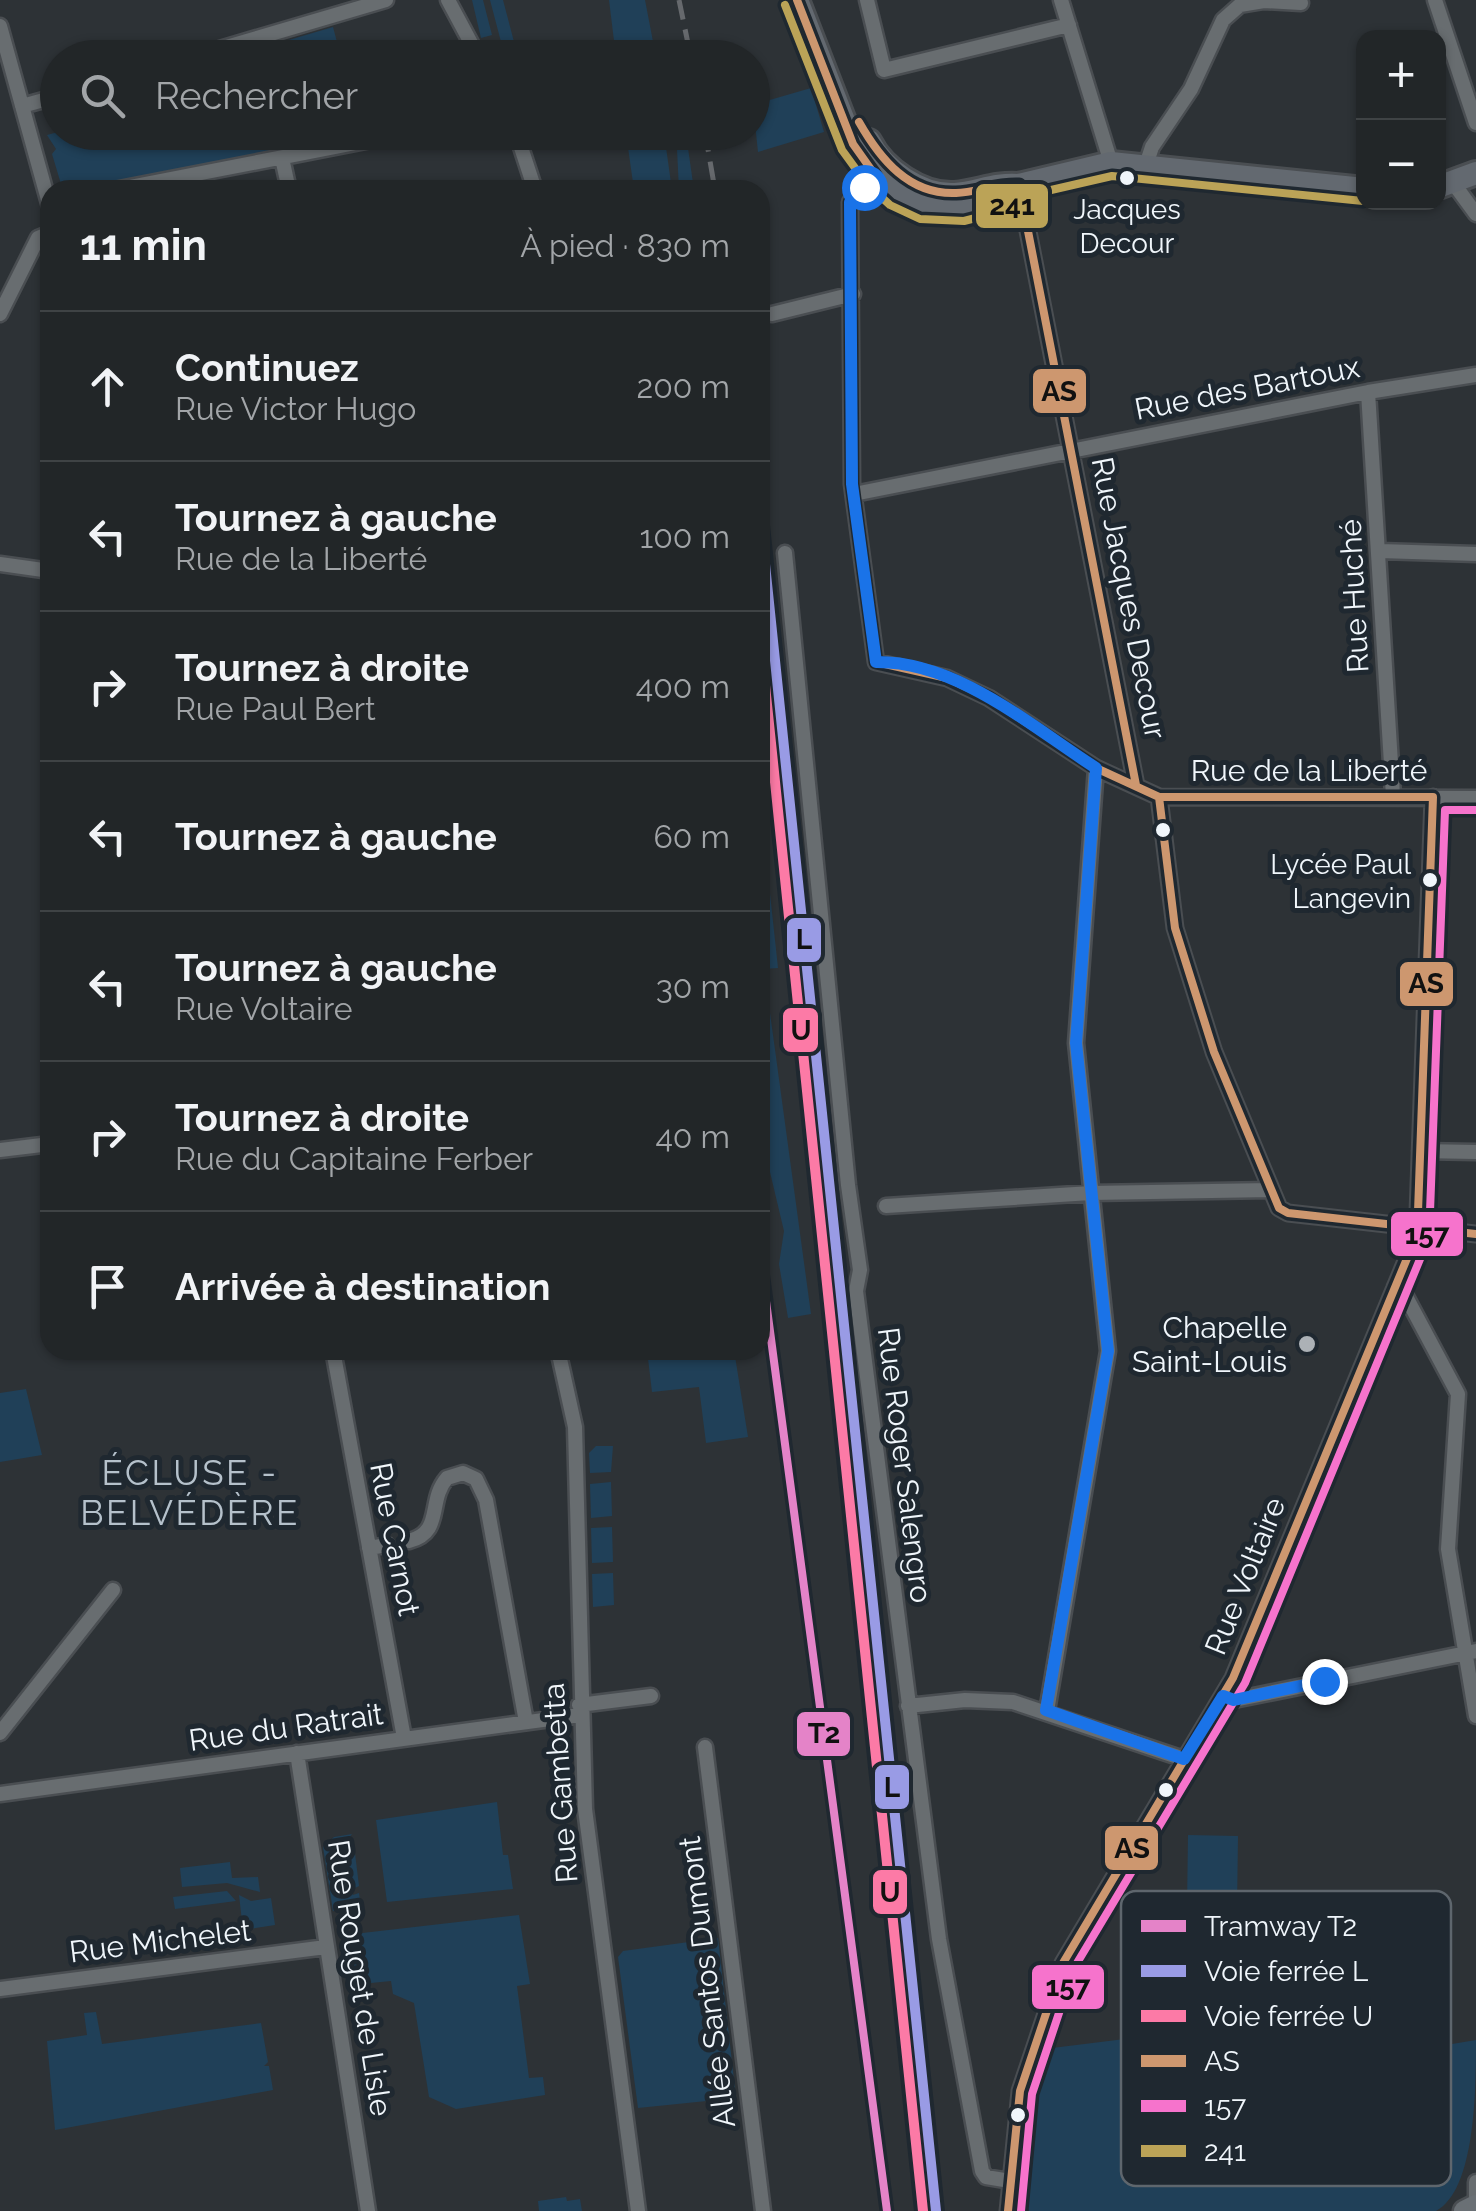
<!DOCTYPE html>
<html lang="fr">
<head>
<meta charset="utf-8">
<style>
  :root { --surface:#222628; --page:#2e3234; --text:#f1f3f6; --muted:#a2a5a8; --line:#3f4345 }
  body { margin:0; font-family:Raleway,sans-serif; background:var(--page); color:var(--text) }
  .controls { position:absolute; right:30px; top:30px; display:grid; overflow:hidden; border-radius:20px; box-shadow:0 2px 8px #0004 }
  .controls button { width:90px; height:90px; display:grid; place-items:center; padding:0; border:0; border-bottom:2px solid var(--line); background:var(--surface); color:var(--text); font:50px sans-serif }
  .stop { position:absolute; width:30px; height:30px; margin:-22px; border:8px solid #1a73e8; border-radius:50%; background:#fff }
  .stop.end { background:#1a73e8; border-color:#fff; box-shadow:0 2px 10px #0008 }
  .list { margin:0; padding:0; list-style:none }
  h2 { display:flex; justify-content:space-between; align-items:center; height:130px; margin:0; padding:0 40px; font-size:42px }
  h2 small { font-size:32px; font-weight:400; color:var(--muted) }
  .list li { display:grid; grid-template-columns:65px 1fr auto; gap:30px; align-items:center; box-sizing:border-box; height:150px; padding:0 40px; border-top:2px solid var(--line) }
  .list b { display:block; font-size:38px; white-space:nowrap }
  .list p { margin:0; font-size:32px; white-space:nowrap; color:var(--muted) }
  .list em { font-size:32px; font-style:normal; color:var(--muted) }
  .icon { flex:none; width:55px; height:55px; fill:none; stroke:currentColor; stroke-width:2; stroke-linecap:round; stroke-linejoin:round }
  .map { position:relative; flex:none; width:1476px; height:2211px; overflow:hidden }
  .search { position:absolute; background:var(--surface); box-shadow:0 2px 8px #0004; left:40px; top:40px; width:730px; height:110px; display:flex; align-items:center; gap:25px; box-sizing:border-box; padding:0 35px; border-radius:55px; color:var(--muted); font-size:38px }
  .panel { position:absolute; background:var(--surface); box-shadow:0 2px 8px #0004; left:40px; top:180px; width:730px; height:1180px; border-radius:30px }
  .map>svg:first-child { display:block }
</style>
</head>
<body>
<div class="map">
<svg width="1476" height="2211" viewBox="0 0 1476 2211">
  <rect width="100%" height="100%" fill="#2d3236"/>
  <!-- green -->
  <path fill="#204058" d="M472,0H483L492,35L481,38Z
    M490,0H503L518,57H505Z
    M609,0H645L656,57H616Z
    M333,27L341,57H243L241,54Z
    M811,88L824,132L758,152L753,105Z
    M58,132H362V135L70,190L61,184L52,154L56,149L47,135Z
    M626,133H664L672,190H634Z
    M688,148L694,190H679L677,149Z
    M760,801L778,968L764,969L811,1314L788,1318L779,1264L784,1231L760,1130Z
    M647,1350H734L748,1437L706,1443L699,1387L652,1392Z
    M26,1389L42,1455L0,1462V1393Z
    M596,1446H613L611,1472L590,1473L589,1453Z
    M611,1482L612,1516L591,1518L590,1484Z
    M612,1527L613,1562L592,1563L591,1528Z
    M613,1573L614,1605L593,1607L592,1574Z
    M497,1802L503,1855H508L513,1889L387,1902L376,1820Z
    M352,1834L345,1843L354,1845L359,1886L351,1890L353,1895L359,1893L361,1908L333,1911L323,1847L334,1837Z
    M1188,1835L1238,1836L1237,1908L1187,1907Z
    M230,1862L232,1878L258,1877L260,1892L227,1883L182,1887L180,1868Z
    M227,1891L236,1901L175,1909L173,1897Z
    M239,1895L251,1901L271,1898L275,1925L243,1930Z
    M1259,1913L1261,1936L1418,1940L1433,1950L1434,2047L1476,2040C1476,2087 1476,2190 1436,2211H1029L1020,2190L1028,2095L1044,2049L1141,2037L1138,1916Z
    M519,1915L530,1984L517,1986L529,2078L543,2077L545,2095L456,2109L429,2097L414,2003L393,1994L391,1981L351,1985L345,1935Z
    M718,1938L736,2098L638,2108L618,1957L623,1951Z
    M96,2012L102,2044L261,2023L268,2062L264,2066H269L273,2090L55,2130L47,2041L87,2035L84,2013Z
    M566,2197L567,2201L580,2199L582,2211H539L538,2201Z"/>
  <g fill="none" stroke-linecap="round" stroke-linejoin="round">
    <defs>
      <path id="street" d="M448,0L479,58
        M867,0L884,70L1069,25
        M1061,0L1111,163
        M1435,0L1476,123
        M0,26L50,207
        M189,58L386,0
        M22,106L58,96
        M516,132L535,190
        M282,158L289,190
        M1146,165L1152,147L1191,89L1223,20L1240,5L1264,1L1301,3
        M875,175L850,202L852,484L876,662L947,678L989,698L1096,768L1159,797L1476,798
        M1454,184L1476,214
        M1019,185L1136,785
        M114,190L412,132
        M0,314L38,238L50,233
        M772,314L853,294
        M1368,392L1393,796
        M854,494L1368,392L1476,375
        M1380,551L1476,554
        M785,553L848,1185L860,1270L856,1291L939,1939L982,2171L986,2177L1010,2181
        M0,564L50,571
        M1159,797L1175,928L1214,1052L1279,1208L1288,1213L1476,1234
        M0,1150L50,1144
        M1420,1151L1476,1152
        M886,1206L1091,1193L1271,1190
        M1395,1287L1403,1291L1458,1394L1448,1549L1476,1716
        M333,1350L404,1738
        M558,1350L575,1427L585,1809L638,2211
        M409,1541C444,1532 427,1501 447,1478L463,1473L476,1479L486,1500L526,1722
        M369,1548L387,1545
        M1223,1696L1234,1700L1476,1651
        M579,1705L651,1696
        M908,1706L965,1700L1013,1702L1184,1759
        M1047,1711L1108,1351L1076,1043L1096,768
        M0,1733L113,1590
        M705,1747L763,2211
        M297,1753L368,2211
        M0,1794L580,1715
        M0,1989L326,1947
        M1476,2182V2204
        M1008,2211L1020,2091L1063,1963L1233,1678L1413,1244L1418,1212L1433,797"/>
      <path id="secondary" d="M1464,2211L1476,2205"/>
      <path id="primary" d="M797,0L853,144L875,175L898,196L924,207L961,209L1002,199L1019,185L1111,163L1364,189
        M869,141C883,169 921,196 955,194C978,192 995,183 1019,185
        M1438,187L1476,173"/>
    </defs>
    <!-- street casing -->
    <use href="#street" stroke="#4a4e52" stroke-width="19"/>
    <!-- secondary casing -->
    <use href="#secondary" stroke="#4a4e52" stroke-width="25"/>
    <!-- primary casing -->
    <use href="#primary" stroke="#4a4e52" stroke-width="28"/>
    <!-- street -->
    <use href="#street" stroke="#686d70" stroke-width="14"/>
    <!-- secondary -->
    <use href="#secondary" stroke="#6a7075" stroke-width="20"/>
    <!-- primary -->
    <use href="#primary" stroke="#636970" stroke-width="22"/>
    <!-- rail -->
    <path stroke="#66696d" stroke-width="5" stroke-dasharray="20 10" stroke-linecap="butt" d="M679,0L691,58
      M705,132L715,190
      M760,602L852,1516"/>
    <defs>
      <path id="bus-1" d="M797,0L853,144L875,175L850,202L852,484L876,662L947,678L989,698L1096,768L1159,797H1433L1418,1212L1413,1244L1233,1678L1063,1963L1020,2091L1008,2211
        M859,122C880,159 909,195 956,193C977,192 997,184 1019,185L1136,785
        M1159,797L1175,928L1214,1052L1279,1208L1288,1213L1476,1234"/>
      <path id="bus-2" d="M1021,2211L1032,2094L1074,1968L1245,1683L1425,1247L1430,1212L1445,810H1476"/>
      <path id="bus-3" d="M785,5L842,150L866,183L890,205L920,219L964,221L1007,210L1025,196L1112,176L1363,201"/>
    </defs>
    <!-- bus-1 casing -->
    <use href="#bus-1" stroke="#1f2830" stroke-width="15"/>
    <!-- bus-2 casing -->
    <use href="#bus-2" stroke="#1f2830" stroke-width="15"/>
    <!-- bus-3 casing -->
    <use href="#bus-3" stroke="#1f2830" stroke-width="15"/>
    <!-- bus-1 -->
    <use href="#bus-1" stroke="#cd976f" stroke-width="8"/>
    <!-- bus-2 -->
    <use href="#bus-2" stroke="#f673cc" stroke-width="8"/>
    <!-- bus-3 -->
    <use href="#bus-3" stroke="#bba357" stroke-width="8"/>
    <defs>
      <path id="rail-1" d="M760,516L936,2211"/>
      <path id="rail-2" d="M760,637L923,2211"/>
    </defs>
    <!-- rail-1 casing -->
    <use href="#rail-1" stroke="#1f2830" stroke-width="18"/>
    <!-- rail-2 casing -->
    <use href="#rail-2" stroke="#1f2830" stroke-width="18"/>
    <!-- rail-1 -->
    <use href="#rail-1" stroke="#999be5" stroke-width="10"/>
    <!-- rail-2 -->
    <use href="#rail-2" stroke="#fc7aa6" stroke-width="10"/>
    <defs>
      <path id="tram-1" d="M760,1256L887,2211"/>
    </defs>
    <!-- tram-1 casing -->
    <use href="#tram-1" stroke="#1f2830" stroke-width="15"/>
    <!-- tram-1 -->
    <use href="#tram-1" stroke="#e483c8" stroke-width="8"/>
  </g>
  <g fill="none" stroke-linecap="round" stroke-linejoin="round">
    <!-- route -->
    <path stroke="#1a73e8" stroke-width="12" d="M864,187L850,202L852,484L876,662C957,661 1032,727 1096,768L1076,1043L1108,1351L1046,1710L1184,1759L1223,1696L1234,1700L1324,1681"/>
  </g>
  <!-- markers -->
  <g fill="#f0f6fb" stroke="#1f2830" stroke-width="4">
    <circle cx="1127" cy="178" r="9"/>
    <circle cx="1163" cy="830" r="9"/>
    <circle cx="1430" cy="880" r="9"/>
    <circle cx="1166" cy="1790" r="9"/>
    <circle cx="1018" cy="2115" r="9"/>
  </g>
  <circle fill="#acb1b6" stroke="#1f2830" stroke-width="4" cx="1307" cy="1344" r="10"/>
  <g text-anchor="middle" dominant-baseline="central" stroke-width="10" stroke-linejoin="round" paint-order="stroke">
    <!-- bus labels -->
    <g font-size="28" fill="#f0f6fb" stroke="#1f2830">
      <text x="1127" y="209">Jacques<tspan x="1127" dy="34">Decour</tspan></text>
      <text x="1411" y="864" text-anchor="end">Lycée Paul<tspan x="1411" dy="34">Langevin</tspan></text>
    </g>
    <!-- street labels -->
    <g font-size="30" fill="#f0f6fb" stroke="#1f2830">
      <text transform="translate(1247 388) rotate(-11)">Rue des Bartoux</text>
      <text transform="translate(1354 596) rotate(-93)">Rue Huché</text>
      <text transform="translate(1129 598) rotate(79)">Rue Jacques Decour</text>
      <text x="1309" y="770">Rue de la Liberté</text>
      <text transform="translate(905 1465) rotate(83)">Rue Roger Salengro</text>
      <text transform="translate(395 1539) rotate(79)">Rue Carnot</text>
      <text transform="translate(1245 1576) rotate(-68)">Rue Voltaire</text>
      <text transform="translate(286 1727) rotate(-8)">Rue du Ratrait</text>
      <text transform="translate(560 1783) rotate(-94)">Rue Gambetta</text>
      <text transform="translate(160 1941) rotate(-7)">Rue Michelet</text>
      <text transform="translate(360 1978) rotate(81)">Rue Rouget de Lisle</text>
      <text transform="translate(707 1982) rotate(-97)">Allée Santos Dumont</text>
    </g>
    <!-- poi labels -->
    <g font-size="30" fill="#f0f6fb" stroke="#1f2830" text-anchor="end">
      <text x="1287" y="1327">Chapelle<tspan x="1287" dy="34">Saint-Louis</tspan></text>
    </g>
    <!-- quarter labels -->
    <g font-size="35" letter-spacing="2.5" fill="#b5c1cb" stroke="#1f2830">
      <text x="190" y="1472">ÉCLUSE -<tspan x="190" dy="40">BELVÉDÈRE</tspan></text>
    </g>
  </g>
  <!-- legend -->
  <rect x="1121" y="1891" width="330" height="295" rx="15" fill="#1f2830" stroke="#5e666d" stroke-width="2.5"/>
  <rect x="1141" y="1920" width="45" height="12" fill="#e483c8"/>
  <rect x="1141" y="1965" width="45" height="12" fill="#999be5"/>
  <rect x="1141" y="2010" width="45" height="12" fill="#fc7aa6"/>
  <rect x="1141" y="2055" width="45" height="12" fill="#cd976f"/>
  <rect x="1141" y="2100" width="45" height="12" fill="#f673cc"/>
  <rect x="1141" y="2145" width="45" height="12" fill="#bba357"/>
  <g font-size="28" fill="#f0f6fb">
    <text x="1204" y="1936">Tramway T2</text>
    <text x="1204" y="1981">Voie ferrée L</text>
    <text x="1204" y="2026">Voie ferrée U</text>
    <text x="1204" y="2071">AS</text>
    <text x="1204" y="2116">157</text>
    <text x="1204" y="2161">241</text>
  </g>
  <g stroke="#1f2830" stroke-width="4">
    <rect x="974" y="182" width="76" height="48" rx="10" fill="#bba357"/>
    <rect x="1031" y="367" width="57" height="48" rx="10" fill="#cd976f"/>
    <rect x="785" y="916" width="38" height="48" rx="10" fill="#999be5"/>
    <rect x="1398" y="960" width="57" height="48" rx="10" fill="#cd976f"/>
    <rect x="781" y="1006" width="39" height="48" rx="10" fill="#fc7aa6"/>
    <rect x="1389" y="1210" width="76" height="48" rx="10" fill="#f673cc"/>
    <rect x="795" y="1710" width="57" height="48" rx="10" fill="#e483c8"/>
    <rect x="873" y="1763" width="38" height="48" rx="10" fill="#999be5"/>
    <rect x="1103" y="1824" width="57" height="48" rx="10" fill="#cd976f"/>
    <rect x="871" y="1868" width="38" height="48" rx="10" fill="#fc7aa6"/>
    <rect x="1030" y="1963" width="76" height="48" rx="10" fill="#f673cc"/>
  </g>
  <g font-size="28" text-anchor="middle" font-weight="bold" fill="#111">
    <text x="1012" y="215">241</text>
    <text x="1059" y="401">AS</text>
    <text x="804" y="949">L</text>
    <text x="1426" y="993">AS</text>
    <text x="801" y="1040">U</text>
    <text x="1427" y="1244">157</text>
    <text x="824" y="1743">T2</text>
    <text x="892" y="1797">L</text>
    <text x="1132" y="1858">AS</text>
    <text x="890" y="1902">U</text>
    <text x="1068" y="1996">157</text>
  </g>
</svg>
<div class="controls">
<button>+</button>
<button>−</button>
</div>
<div class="stop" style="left:864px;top:187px"></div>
<div class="stop end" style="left:1324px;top:1681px"></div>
<div class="search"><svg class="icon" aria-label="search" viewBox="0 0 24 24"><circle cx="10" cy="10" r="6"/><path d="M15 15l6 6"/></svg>Rechercher</div>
<section class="panel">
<h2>11 min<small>À pied · 830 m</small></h2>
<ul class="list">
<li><svg class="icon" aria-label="ahead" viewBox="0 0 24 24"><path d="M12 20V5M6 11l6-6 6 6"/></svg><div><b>Continuez</b><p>Rue Victor Hugo</p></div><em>200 m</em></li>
<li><svg class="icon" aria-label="left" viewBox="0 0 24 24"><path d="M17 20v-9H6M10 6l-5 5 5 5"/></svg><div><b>Tournez à gauche</b><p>Rue de la Liberté</p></div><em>100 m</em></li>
<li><svg class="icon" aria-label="right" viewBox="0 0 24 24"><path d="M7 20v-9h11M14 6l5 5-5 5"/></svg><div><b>Tournez à droite</b><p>Rue Paul Bert</p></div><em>400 m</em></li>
<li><svg class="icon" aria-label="left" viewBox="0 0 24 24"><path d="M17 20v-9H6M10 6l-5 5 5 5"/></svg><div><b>Tournez à gauche</b></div><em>60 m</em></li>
<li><svg class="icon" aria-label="left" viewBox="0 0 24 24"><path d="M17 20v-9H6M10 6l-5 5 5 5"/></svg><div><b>Tournez à gauche</b><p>Rue Voltaire</p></div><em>30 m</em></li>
<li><svg class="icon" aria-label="right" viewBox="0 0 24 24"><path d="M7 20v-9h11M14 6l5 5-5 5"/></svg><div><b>Tournez à droite</b><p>Rue du Capitaine Ferber</p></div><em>40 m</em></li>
<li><svg class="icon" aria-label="arrive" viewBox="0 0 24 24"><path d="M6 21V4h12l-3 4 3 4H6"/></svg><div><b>Arrivée à destination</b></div></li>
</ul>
</section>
</div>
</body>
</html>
